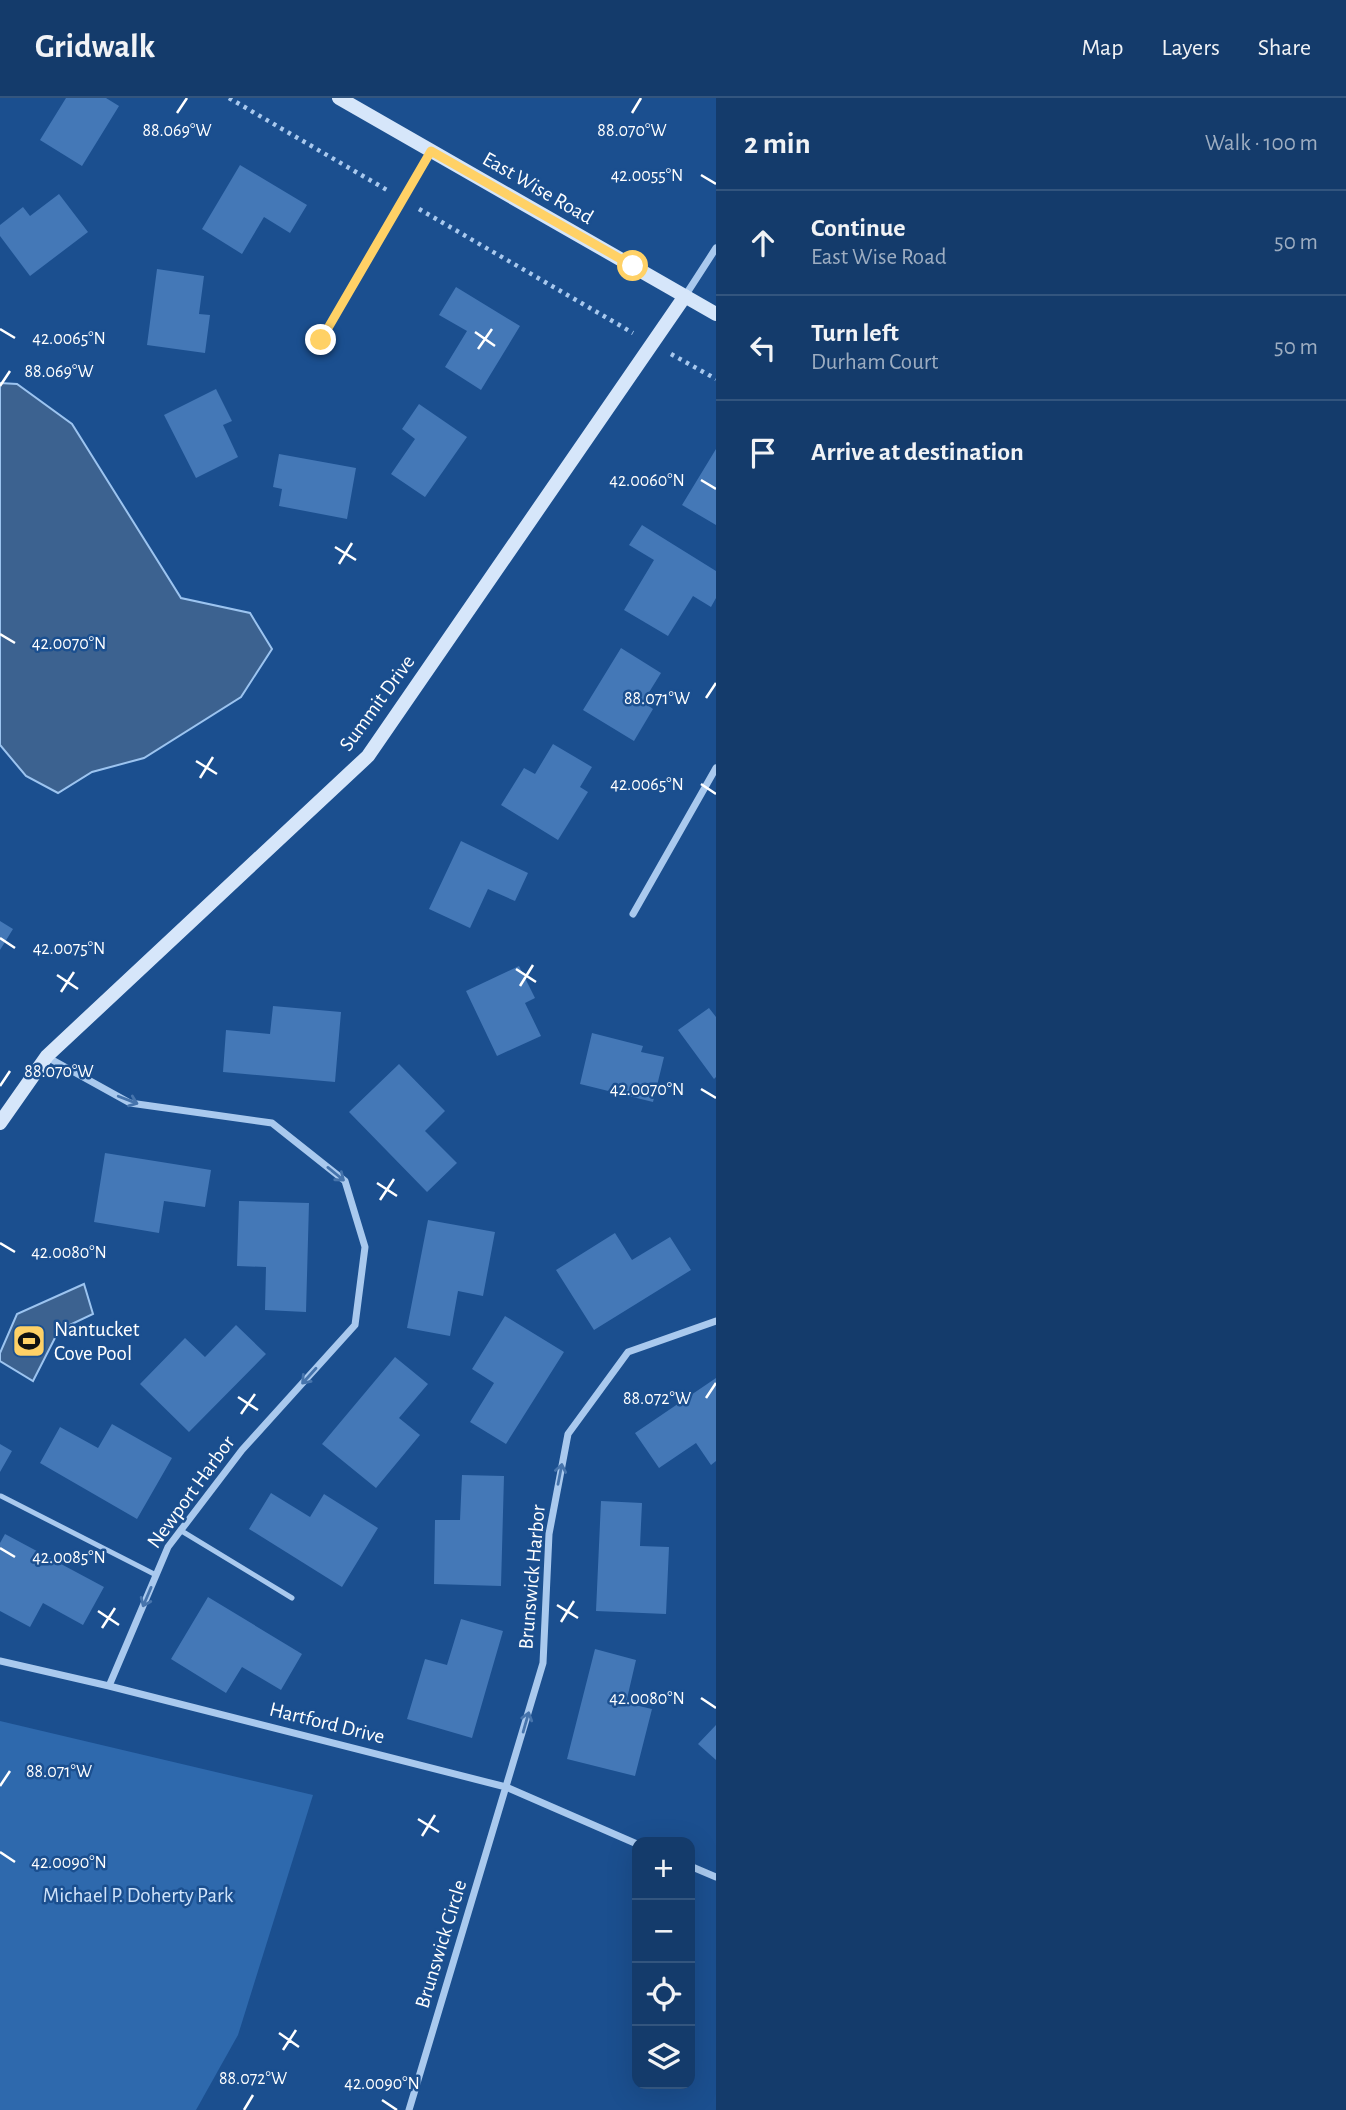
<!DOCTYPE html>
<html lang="en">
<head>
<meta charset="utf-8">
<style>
  :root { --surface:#143b6b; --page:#1d4271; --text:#f1f3f6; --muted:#9dadc1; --line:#33557e }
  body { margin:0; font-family:"Alegreya Sans",sans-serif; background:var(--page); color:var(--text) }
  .controls { position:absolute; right:21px; bottom:21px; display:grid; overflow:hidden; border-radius:14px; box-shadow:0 7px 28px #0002 }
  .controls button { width:63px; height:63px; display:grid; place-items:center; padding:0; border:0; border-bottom:2px solid var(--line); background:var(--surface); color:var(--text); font:35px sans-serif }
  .stop { position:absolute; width:21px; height:21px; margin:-16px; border:5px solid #ffd166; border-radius:50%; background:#fff }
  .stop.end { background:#ffd166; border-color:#fff; box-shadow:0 2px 7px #0008 }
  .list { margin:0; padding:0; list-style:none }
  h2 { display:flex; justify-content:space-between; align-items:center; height:91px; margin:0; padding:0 28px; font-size:30px }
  h2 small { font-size:23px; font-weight:400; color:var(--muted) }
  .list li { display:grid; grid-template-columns:46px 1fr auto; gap:21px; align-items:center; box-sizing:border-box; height:105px; padding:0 28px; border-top:2px solid var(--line) }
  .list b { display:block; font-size:26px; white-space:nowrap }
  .list p { margin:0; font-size:23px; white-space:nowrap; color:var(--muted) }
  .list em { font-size:23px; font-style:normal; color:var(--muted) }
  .icon { flex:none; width:38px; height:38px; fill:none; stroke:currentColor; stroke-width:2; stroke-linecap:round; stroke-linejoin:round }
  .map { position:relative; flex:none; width:716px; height:2012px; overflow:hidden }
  header { display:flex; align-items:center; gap:42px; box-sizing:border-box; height:98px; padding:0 35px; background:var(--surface); border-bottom:2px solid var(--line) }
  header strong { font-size:33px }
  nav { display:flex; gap:38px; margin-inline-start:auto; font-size:24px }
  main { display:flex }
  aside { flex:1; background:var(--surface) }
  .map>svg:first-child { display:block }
</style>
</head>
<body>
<header>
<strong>Gridwalk</strong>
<nav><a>Map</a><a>Layers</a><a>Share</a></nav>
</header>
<main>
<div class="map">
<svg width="716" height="2012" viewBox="0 0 716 2012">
  <rect width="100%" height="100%" fill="#1b4f8f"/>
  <!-- green -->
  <path fill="#2e69ad" d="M0,1623L313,1697L238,1937L196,2012H0Z"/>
  <!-- water -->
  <path fill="#3c6290" stroke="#9cc4f0" stroke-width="2" d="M0,285L17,286L72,326L181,500L250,515L272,551L241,599L144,660L92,674L58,695L26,678L0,647Z
    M84,1186L93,1216L59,1232L33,1283L0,1263V1255L17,1216Z"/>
  <!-- building -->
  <path fill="#4478b7" d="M66,0H106L119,8L82,68L40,42Z
    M240,67L307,107L290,135L264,119L242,156L202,131Z
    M59,96L88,134L30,178L0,138V127L23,109L30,118Z
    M157,171L204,178L199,216L210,217L205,255L147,247Z
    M456,189L520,228L481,292L445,269L467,233L439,217Z
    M216,291L232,323L223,327L238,359L196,380L164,317Z
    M419,306L467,339L425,399L391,376L415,341L402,331Z
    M716,351V427L682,407Z
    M279,356L356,370L347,421L279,408L282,391L273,389Z
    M642,427L716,473V500L711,509L693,498L668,538L624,512L654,462L629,447Z
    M621,550L661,575L643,604L653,611L634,643L583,612Z
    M553,646L592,669L580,689L588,694L558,742L501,707L524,670L535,676Z
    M461,743L528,775L515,803L488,791L470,830L429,811Z
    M0,823L13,831L0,852Z
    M519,868L535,900L525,905L541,938L497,958L466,893Z
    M273,908L341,914L335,984L223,974L226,932L270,936Z
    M709,910L716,919V979L714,981L678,932Z
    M592,935L643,948L641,954L664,959L653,1004L580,986Z
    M399,966L445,1013L425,1033L457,1065L427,1094L349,1014Z
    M105,1055L211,1072L205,1109L164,1103L159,1135L94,1124Z
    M239,1103L309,1105L306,1214L265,1212L266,1169L237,1168Z
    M428,1122L495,1134L483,1198L458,1193L450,1238L407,1230Z
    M615,1135L632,1162L670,1139L691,1172L594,1232L556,1172Z
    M505,1218L564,1254L506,1346L470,1324L494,1285L472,1271Z
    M236,1227L266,1256L189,1334L140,1286L185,1240L205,1259Z
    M395,1259L428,1286L399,1320L420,1337L376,1390L322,1346Z
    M716,1280V1363L711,1367L696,1345L659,1370L635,1335Z
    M112,1326L172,1360L137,1421L40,1365L60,1329L98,1350Z
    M0,1346L12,1353L0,1374Z
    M462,1377L504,1378L501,1488L434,1486L435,1422H460Z
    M271,1395L310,1419L324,1396L378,1430L342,1489L249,1431Z
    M601,1403L642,1405L640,1448L669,1449L666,1516L596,1513Z
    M5,1436L104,1489L83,1527L43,1505L30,1529L0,1513V1445Z
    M208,1499L302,1556L281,1592L242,1569L226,1595L171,1561Z
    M461,1521L503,1533L472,1640L407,1621L425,1561L447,1567Z
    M595,1551L636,1562L626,1605L652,1611L635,1678L567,1661Z
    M716,1627V1662L698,1646Z"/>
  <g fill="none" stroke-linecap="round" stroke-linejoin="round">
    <!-- path -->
    <path stroke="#a9c9ee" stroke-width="4.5" stroke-dasharray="3.5 5" stroke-linecap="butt" d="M229,0L387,92
      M419,111L633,235
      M671,256L716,281"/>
    <!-- lane -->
    <path stroke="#a9c9ee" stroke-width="5" d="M1,1398L156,1477
      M180,1432L292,1500"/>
    <!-- street -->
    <path stroke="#a9c9ee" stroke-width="7" d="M685,198L716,150
      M321,242L431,53
      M633,816L716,670
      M47,959L130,1005L272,1025L345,1083L365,1149L355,1227L242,1352L168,1449L109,1588
      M0,1563L109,1588L506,1689L637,1746
      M690,1768L716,1779
      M409,2012L543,1565L549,1436L568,1336L628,1254L716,1223"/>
    <!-- secondary -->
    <path stroke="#d6e6fa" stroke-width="14" d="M339,0L716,216
      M0,1025L47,958L368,658L685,198"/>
  </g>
  <!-- one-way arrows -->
  <defs><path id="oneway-shaft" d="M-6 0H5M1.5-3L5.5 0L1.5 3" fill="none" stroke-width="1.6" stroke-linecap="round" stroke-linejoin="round" transform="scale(1.75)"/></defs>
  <g stroke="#4674ac">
    <use href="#oneway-shaft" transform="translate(128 1002) rotate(21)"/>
    <use href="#oneway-shaft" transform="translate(336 1076) rotate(39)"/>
    <use href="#oneway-shaft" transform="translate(309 1278) rotate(132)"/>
    <use href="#oneway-shaft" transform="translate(560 1376) rotate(-79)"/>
    <use href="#oneway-shaft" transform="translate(147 1499) rotate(113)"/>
    <use href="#oneway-shaft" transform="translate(526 1624) rotate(-74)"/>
  </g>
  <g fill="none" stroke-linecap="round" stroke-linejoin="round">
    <!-- route -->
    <path stroke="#ffd166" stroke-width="9" d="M321,242L431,53L633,168"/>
  </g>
  <!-- ticks -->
  <path fill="none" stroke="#fff" stroke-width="2.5" d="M177,15L187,0M632,15L641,0M701,77L716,86M0,231L15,240M475,234L495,248M478,251L492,231M0,288L10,273M701,382L716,391M335,449L356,462M339,466L352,445M0,536L15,545M706,600L716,585M196,663L217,676M200,680L213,659M701,686L716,696M0,840L15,850M516,871L536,884M57,877L78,891M520,888L533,867M61,894L74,874M0,988L10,973M701,991L716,1000M377,1085L397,1098M380,1102L394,1081M0,1145L15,1154M238,1299L258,1312M706,1300L716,1285M241,1316L255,1296M0,1450L15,1459M557,1507L578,1520M98,1513L119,1527M561,1524L574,1503M102,1530L115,1510M701,1600L716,1610M0,1688L10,1673M418,1721L439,1734M422,1738L435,1717M0,1754L15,1764M279,1935L299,1949M283,1952L296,1932M382,2002L397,2012M244,2012L253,1997"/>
  <!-- icons -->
  <defs>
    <symbol id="stadium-square" viewBox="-11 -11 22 22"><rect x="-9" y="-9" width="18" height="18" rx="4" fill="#ffd166" stroke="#1b4f8f"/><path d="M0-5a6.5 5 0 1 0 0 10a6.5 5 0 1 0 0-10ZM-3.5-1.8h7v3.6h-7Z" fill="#111"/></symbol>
  </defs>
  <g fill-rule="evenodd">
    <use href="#stadium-square" x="10" y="1224" width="38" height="38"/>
  </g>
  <g text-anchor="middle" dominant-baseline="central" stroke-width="5" stroke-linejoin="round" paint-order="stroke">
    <!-- street labels -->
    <g font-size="21" fill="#fff" stroke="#1b4f8f">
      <text transform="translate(538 90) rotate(30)">East Wise Road</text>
      <text transform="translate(377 605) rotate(-54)">Summit Drive</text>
      <text transform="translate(191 1394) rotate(-54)">Newport Harbor</text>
      <text transform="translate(532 1479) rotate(-85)">Brunswick Harbor</text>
      <text transform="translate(327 1625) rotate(14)">Hartford Drive</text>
      <text transform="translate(441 1846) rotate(-73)">Brunswick Circle</text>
    </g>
    <!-- poi labels -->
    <g font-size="21" fill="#fff" stroke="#1b4f8f" text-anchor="start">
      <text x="54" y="1231">Nantucket<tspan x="54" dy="24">Cove Pool</tspan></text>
    </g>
    <!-- park labels -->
    <g font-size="21" fill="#cfe3fa" stroke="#1b4f8f">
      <text x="138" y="1797">Michael P. Doherty Park</text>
    </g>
  </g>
  <g font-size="18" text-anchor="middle" fill="#fff" stroke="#1b4f8f" stroke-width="5" stroke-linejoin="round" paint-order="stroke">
    <text x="632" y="38">88.070°W</text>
    <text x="177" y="38">88.069°W</text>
    <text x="647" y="83">42.0055°N</text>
    <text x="69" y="246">42.0065°N</text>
    <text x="59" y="279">88.069°W</text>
    <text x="647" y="388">42.0060°N</text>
    <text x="69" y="551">42.0070°N</text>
    <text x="657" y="606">88.071°W</text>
    <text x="647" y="692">42.0065°N</text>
    <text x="69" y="856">42.0075°N</text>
    <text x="59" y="979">88.070°W</text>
    <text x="647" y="997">42.0070°N</text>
    <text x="69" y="1160">42.0080°N</text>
    <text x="657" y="1306">88.072°W</text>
    <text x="69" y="1465">42.0085°N</text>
    <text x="647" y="1606">42.0080°N</text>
    <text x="59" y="1679">88.071°W</text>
    <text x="69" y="1770">42.0090°N</text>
    <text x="253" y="1986">88.072°W</text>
    <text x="382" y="1991">42.0090°N</text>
  </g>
</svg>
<div class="controls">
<button>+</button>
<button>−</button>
<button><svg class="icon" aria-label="locate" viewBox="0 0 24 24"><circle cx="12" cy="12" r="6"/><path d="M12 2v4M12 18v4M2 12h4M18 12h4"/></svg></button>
<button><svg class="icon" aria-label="layers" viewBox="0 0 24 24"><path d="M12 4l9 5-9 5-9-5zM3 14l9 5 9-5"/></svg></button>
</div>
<div class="stop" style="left:633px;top:168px"></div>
<div class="stop end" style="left:321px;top:242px"></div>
</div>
<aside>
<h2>2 min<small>Walk · 100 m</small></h2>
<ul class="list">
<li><svg class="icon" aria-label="ahead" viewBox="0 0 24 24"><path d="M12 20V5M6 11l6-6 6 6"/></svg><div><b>Continue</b><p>East Wise Road</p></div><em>50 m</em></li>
<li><svg class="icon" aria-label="left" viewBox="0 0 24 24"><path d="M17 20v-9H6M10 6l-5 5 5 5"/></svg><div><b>Turn left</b><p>Durham Court</p></div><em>50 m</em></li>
<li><svg class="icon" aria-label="arrive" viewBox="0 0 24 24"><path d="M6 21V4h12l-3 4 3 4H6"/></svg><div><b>Arrive at destination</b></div></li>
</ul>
</aside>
</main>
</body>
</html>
